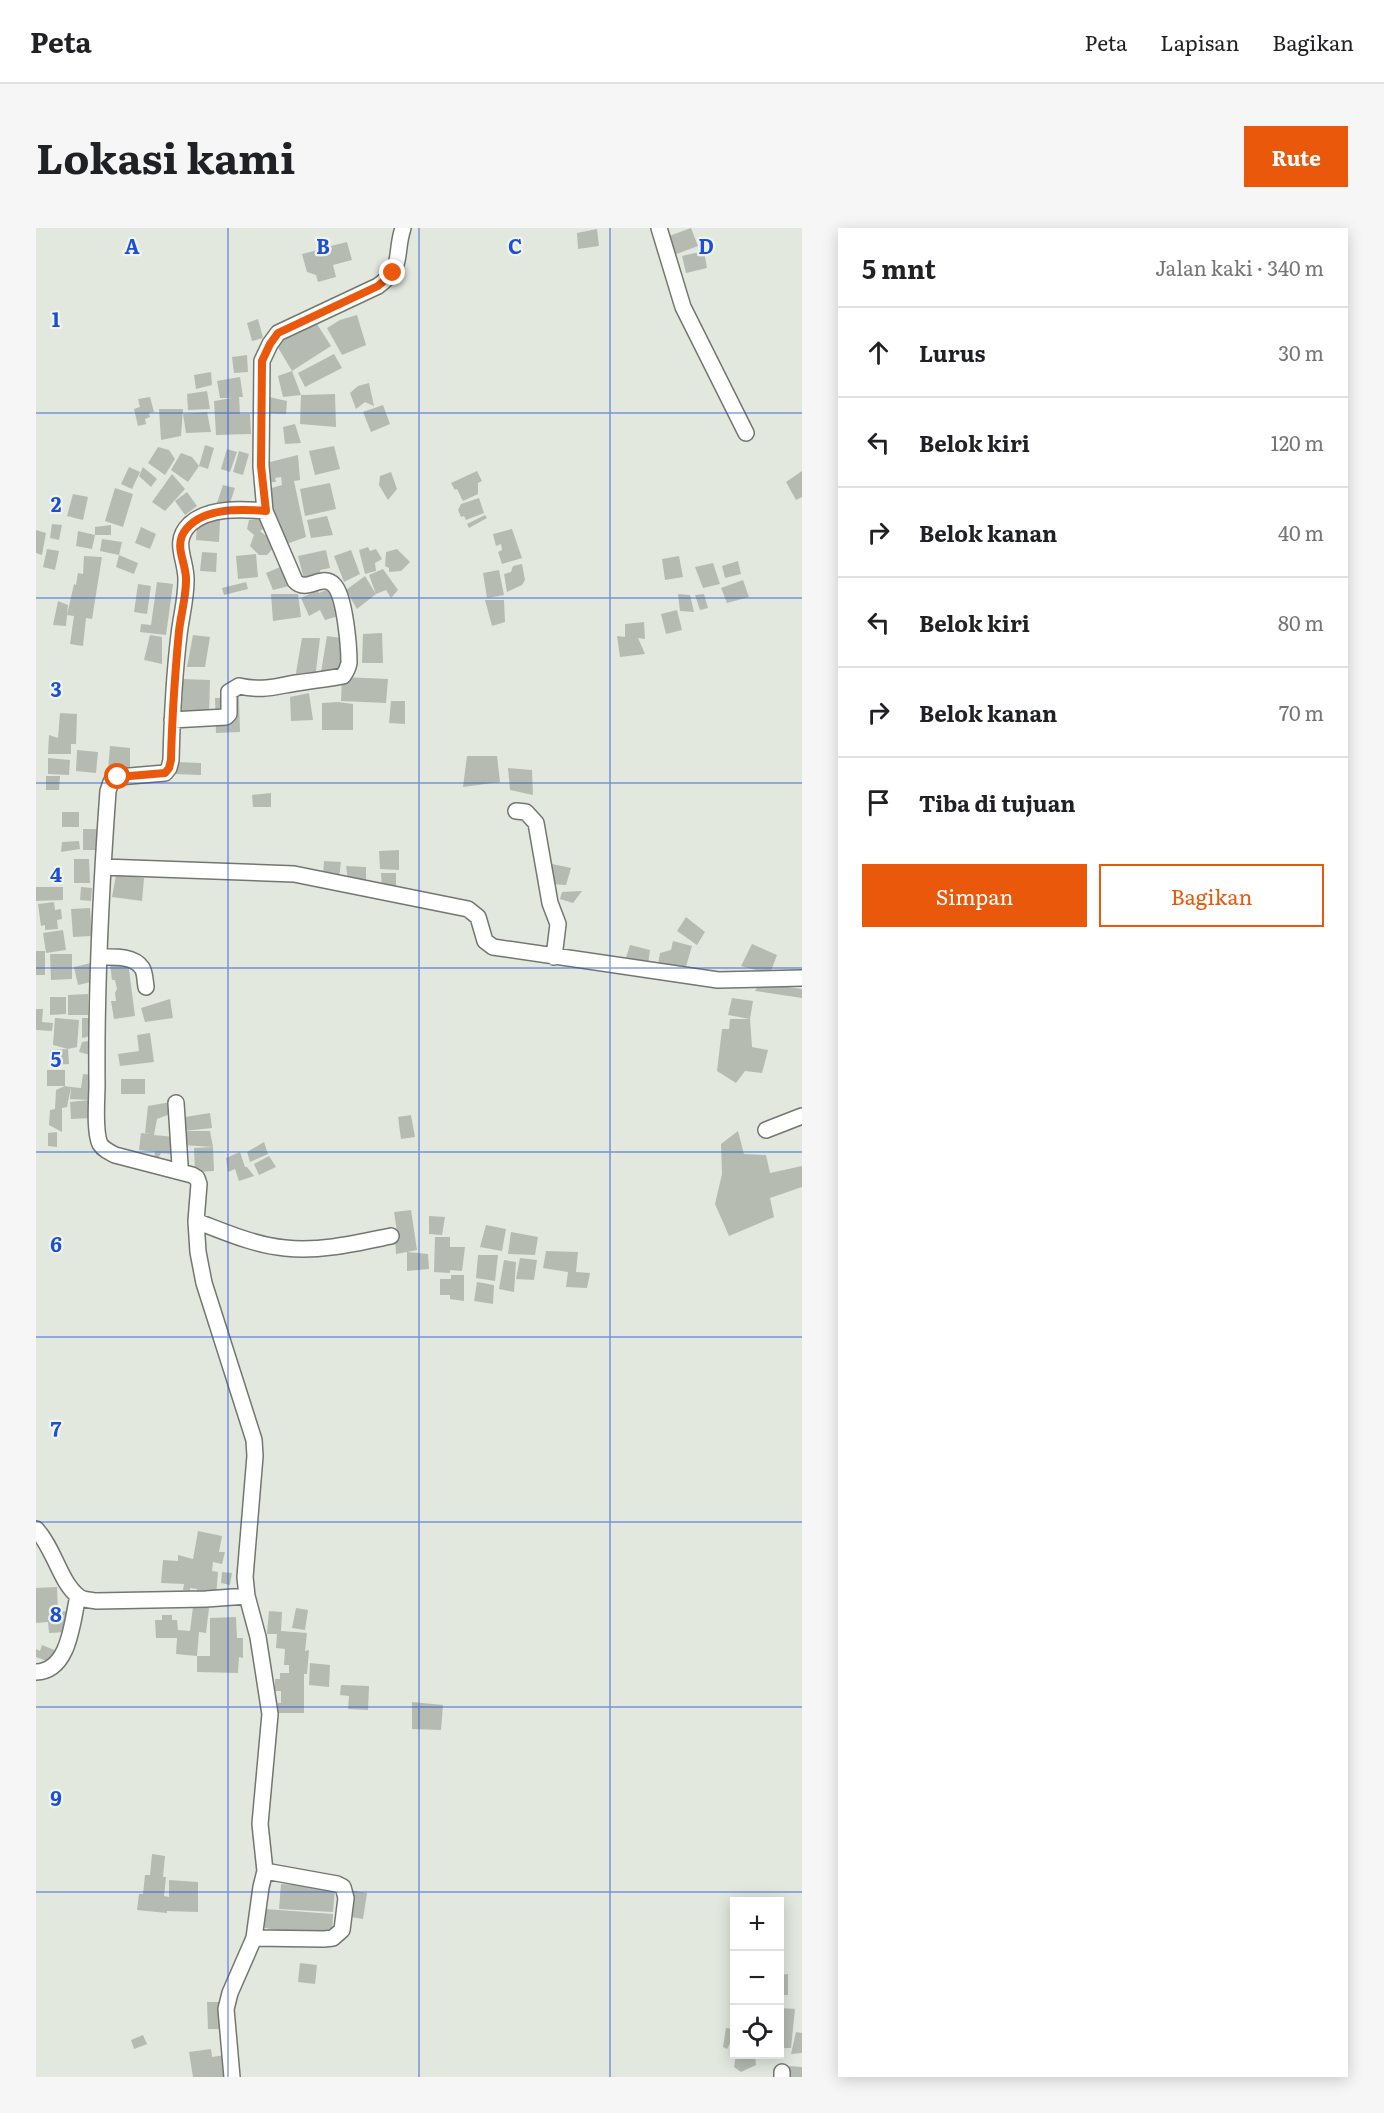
<!DOCTYPE html>
<html lang="id">
<head>
<meta charset="utf-8">
<style>
  :root { --surface:#fff; --page:#f6f6f6; --text:#202124; --muted:#757577; --line:#e0e0e0; --accent:#ea580c }
  body { margin:0; font-family:Literata,serif; background:var(--page); color:var(--text) }
  .controls { position:absolute; right:18px; bottom:18px; display:grid; overflow:hidden; border-radius:0px; box-shadow:0 3px 15px #0003 }
  .controls button { width:54px; height:54px; display:grid; place-items:center; padding:0; border:0; border-bottom:2px solid var(--line); background:var(--surface); color:var(--text); font:30px sans-serif }
  .stop { position:absolute; width:18px; height:18px; margin:-14px; border:4px solid #ea580c; border-radius:50%; background:#fff }
  .stop.end { background:#ea580c; border-color:#fff; box-shadow:0 2px 6px #0008 }
  .list { margin:0; padding:0; list-style:none }
  h2 { display:flex; justify-content:space-between; align-items:center; height:78px; margin:0; padding:0 24px; font-size:26px }
  h2 small { font-size:20px; font-weight:400; color:var(--muted) }
  .list li { display:grid; grid-template-columns:39px 1fr auto; gap:18px; align-items:center; box-sizing:border-box; height:90px; padding:0 24px; border-top:2px solid var(--line) }
  .list b { display:block; font-size:22px; white-space:nowrap }
  .list em { font-size:20px; font-style:normal; color:var(--muted) }
  .actions { display:flex; gap:12px; padding:18px 24px }
  .actions a { flex:1; padding:14px 0; border:2px solid var(--accent); border-radius:0px; text-align:center; font-size:21px; color:var(--accent) }
  .actions .main { background:var(--accent); color:#fff }
  .icon { flex:none; width:33px; height:33px; fill:none; stroke:currentColor; stroke-width:2; stroke-linecap:round; stroke-linejoin:round }
  .map { position:relative; flex:none; width:766px; height:1849px; overflow:hidden; border-radius:0px }
  header { display:flex; align-items:center; gap:36px; box-sizing:border-box; height:84px; padding:0 30px; background:var(--surface); border-bottom:2px solid var(--line) }
  header strong { font-size:28px }
  nav { display:flex; gap:33px; margin-inline-start:auto; font-size:21px }
  .intro { display:flex; align-items:center; justify-content:space-between; box-sizing:border-box; height:144px; padding:0 36px }
  h1 { margin:0; font-size:42px }
  .button { padding:15px 27px; border-radius:0px; background:var(--accent); color:#fff; font-size:21px; font-weight:700 }
  main { display:flex; gap:36px; padding:0 36px }
  aside { flex:1; background:var(--surface); border-radius:0px; box-shadow:0 3px 15px #0003 }
  .map>svg:first-child { display:block }
</style>
</head>
<body>
<header>
<strong>Peta</strong>
<nav><a>Peta</a><a>Lapisan</a><a>Bagikan</a></nav>
</header>
<div class="intro"><h1>Lokasi kami</h1><a class="button">Rute</a></div>
<main>
<div class="map">
<svg width="766" height="1849" viewBox="0 0 766 1849">
  <rect width="100%" height="100%" fill="#e2e8de"/>
  <!-- building -->
  <path fill="#b6bbb2" d="M655,0L662,18L638,27L633,8Z
    M561,1L563,18L542,21L541,5Z
    M311,14L316,32L297,37L300,49L282,54L280,47L271,44L266,26L286,21L287,24L296,21L295,18Z
    M668,23L671,40L650,45L646,28Z
    M321,87L330,117L306,127L291,100L304,92Z
    M222,91L227,110L216,113L211,95Z
    M281,96L295,118L256,143L240,116Z
    M298,126L306,140L269,159L262,145Z
    M211,127L212,144L198,145L196,129Z
    M256,143L265,167L299,166L300,199L264,196L265,167L247,169L242,148Z
    M175,144L176,157L160,161L158,147Z
    M204,149L207,169H203L204,186H214L215,206L180,207L178,173L196,170H184L181,153Z
    M333,155L338,178L329,174L320,181L314,165L322,158Z
    M171,163L174,181L152,182L151,166Z
    M114,169L118,184L113,185L114,189L109,191L110,196L102,198L98,181L104,179L102,171Z
    M233,169L251,173L250,186L232,185Z
    M347,177L354,196L335,204L327,184Z
    M123,181H147L145,208L125,212Z
    M171,184L175,204L150,205L147,186Z
    M259,196L265,215L249,216L247,199Z
    M169,217L178,220L172,241L163,238L152,254L135,242L145,225L156,229L163,238Z
    M298,218L304,241L279,247L273,223Z
    M122,219L133,222L139,231L129,247L112,235Z
    M191,221L201,224L194,244L185,241Z
    M203,223L213,226L207,247L197,244Z
    M262,227L264,252L258,253L270,309L248,317L240,293L237,276H233L232,261L246,257L245,249L239,250L240,254H231L230,235Z
    M93,239L104,244L96,261L85,256Z
    M107,239L121,251L115,259L103,248Z
    M441,243L446,253L442,255V266L427,273L421,261L419,262L415,255Z
    M766,243V269L760,272L750,254Z
    M355,244L361,261L352,272L343,257L344,248Z
    M136,246L149,261L129,283L116,274Z
    M294,255L300,281L269,288L264,261Z
    M187,257L199,260L193,278L181,275Z
    M79,260L97,266L87,299L69,293Z
    M151,264L161,278L149,287L139,273Z
    M37,266L52,269L47,292L31,288Z
    M443,270L448,285L430,292L428,288L425,289L422,282L425,276Z
    M449,287L451,290L433,300L431,296Z
    M291,288L297,307L275,310L271,292Z
    M167,291L184,292L183,314L160,312L161,296Z
    M224,291L228,300L224,303L229,307L236,308L239,318L231,327H223L214,318L218,307L211,301L213,292Z
    M16,296L26,297L23,312L14,310Z
    M75,297V307H59V299Z
    M105,299L120,306L114,321L99,315Z
    M476,301L486,330L466,336L462,324L466,322L465,316L460,318L457,306Z
    M0,302L10,305L6,327L0,325Z
    M42,303L59,307L56,321L40,318Z
    M66,311L86,314L83,327L64,323Z
    M332,319L334,323L340,321L346,331L339,335L340,343L329,346L323,322Z
    M11,321L23,323L19,342L7,339Z
    M361,321L374,334L365,343L353,344V340L349,338L350,324Z
    M290,322L294,340L284,342L285,348L268,351L262,328Z
    M315,322L324,346L308,354L298,328Z
    M166,324L181,325L180,344L164,343Z
    M220,326L222,349L202,351L200,328Z
    M83,327L102,335L98,346L80,339Z
    M48,328L66,329L56,391L50,390L47,418L34,416L38,388L31,387L30,398L17,397L22,373L32,377L31,387L38,356L40,357L42,345L47,346Z
    M643,328L647,349L629,352L626,331Z
    M702,333L705,346L689,350L686,338Z
    M677,335L684,356L667,360L659,339Z
    M486,336L489,352L486,357L471,364L468,346L475,344L477,338Z
    M249,337L257,357L237,362L230,345Z
    M347,341L362,362L355,370L350,362L340,366L333,347Z
    M463,342L468,367L451,370L447,345Z
    M329,348L340,366L321,381L310,362Z
    M707,352L713,369L691,375L685,360Z
    M121,354L137,356L130,407L104,404L105,396L115,397Z
    M210,354L212,361L188,367L186,360Z
    M102,356L115,358L111,386L98,384Z
    M294,360L306,387L289,392L284,382L273,388L265,370L282,362L283,365Z
    M235,366H262L265,389L237,393Z
    M642,366L654,367L658,384L644,383Z
    M668,366L672,380L664,382L659,367Z
    M449,372H468L469,394L456,398Z
    M641,382L646,402L630,406L625,386Z
    M608,394L609,411L602,410L609,426L584,429L581,408L589,409V396Z
    M346,405L347,435H326L327,406Z
    M114,407L126,409V436L108,432Z
    M157,407L174,409L169,439H151Z
    M291,408L313,411L309,444H285Z
    M266,410H284L278,459L258,456Z
    M306,449L352,451L350,475L305,473Z
    M147,451L174,452L173,488L146,487Z
    M273,465L277,492L255,493L254,469Z
    M203,469L204,504L180,505L179,470Z
    M355,473H369V496L353,495Z
    M302,474L317,476V502H286V475Z
    M24,485L41,486L40,516H35V526H12L13,507L22,510Z
    M74,518L94,520V541L72,542Z
    M41,522L62,524L60,545L40,543Z
    M431,528H461L464,554L427,559Z
    M12,530L34,532L33,547L12,546Z
    M139,534L165,535V547L139,546Z
    M472,540L496,542L497,567L474,562Z
    M10,548H24L23,562H10Z
    M235,565V579H217L216,567Z
    M26,584H43V599H26Z
    M47,601H64V622H47Z
    M43,613L44,621L25,624L26,614Z
    M363,622V642L344,641L343,623Z
    M38,631H53L54,655H38Z
    M288,633L305,634L303,650L287,647Z
    M516,636L535,640L530,657L516,656Z
    M310,638L330,639V655L312,653Z
    M345,645H360V661L346,659Z
    M80,647L108,650L106,673L76,669Z
    M0,659H27V672L0,673Z
    M45,659L56,660L55,673L44,672Z
    M546,663L537,675L524,671L526,664Z
    M18,674L19,682L25,681L26,691L21,692L22,701L9,702V697L5,698L2,676Z
    M54,680L56,708L37,709L35,681Z
    M650,689L669,704L661,717L641,703Z
    M27,702L30,722L10,725L7,705Z
    M637,713L656,718L649,742L622,736L624,725L635,722Z
    M716,716L741,727L734,746L705,738Z
    M594,717L614,722L612,736L589,733Z
    M0,723H9V747H0Z
    M14,726H36V751L15,752Z
    M92,734L99,788L78,791L75,773H80L79,765L81,761L79,752H76L74,736Z
    M55,735L59,753L42,757L38,739Z
    M724,755L766,761V770L719,763Z
    M52,766V787H32V767Z
    M14,769H30V786L14,787Z
    M696,770L717,773L714,791L716,819L732,822L726,845L709,843L700,855L681,843L686,801H693L694,791H714L692,787Z
    M134,771L137,790L109,794L105,780Z
    M0,781H7L6,794L17,795L16,803L0,802Z
    M19,790L43,792L41,819L32,821L17,817Z
    M46,790H57L55,808L46,810Z
    M114,805L118,834L84,838L82,826L103,823L101,807Z
    M53,813L54,827L43,824L46,814Z
    M32,821L33,836L16,837L14,822Z
    M11,842H29V858L35,859L31,879L26,880V904L13,897L14,882L19,881L20,862L29,858H11Z
    M47,846L56,847V890L35,891L34,874L54,872L34,871L35,859L45,860Z
    M85,851H109V866H85Z
    M135,874L137,885L121,891L118,907L139,909L137,926L125,925L123,929H118L119,924L103,922L105,905L115,906L109,905L112,878Z
    M174,885L176,900L148,903H174L177,919L178,943L159,944L158,920L177,919L146,917L143,890Z
    M375,887L379,909L365,911L362,889Z
    M702,903L708,926L730,927L734,945L766,938V959L734,970L738,989L693,1008L679,976L686,946L685,916Z
    M21,904V919L12,918V905Z
    M228,914L232,926L214,934L211,924Z
    M204,924L209,939H211L218,948L203,953L199,941L192,944L190,930Z
    M233,928L240,939L223,947L218,936Z
    M375,982L381,1022L371,1024L392,1026L393,1041L371,1043V1024L360,1026L359,1005L361,1004L358,984Z
    M393,988L409,989L406,1007L393,1006Z
    M450,997L470,1001L466,1023L444,1019Z
    M475,1004L502,1009L499,1027L472,1026Z
    M399,1009H414V1019H429L426,1043L414,1042V1045L398,1044Z
    M510,1023L542,1024L540,1044L554,1045L551,1060L530,1059L532,1044L507,1040Z
    M442,1027H462L459,1053L440,1050Z
    M484,1030L501,1032L498,1052L480,1051Z
    M468,1032L480,1034L478,1064L463,1061Z
    M415,1047H428V1073L414,1071V1067H404V1051H415Z
    M441,1054L458,1057L457,1076L438,1073Z
    M162,1303L186,1308L183,1324H189L186,1336L177,1334L176,1343L182,1344L180,1370L160,1368L161,1361L154,1360V1363L147,1362L148,1356L125,1355L127,1332L142,1333V1327L157,1331Z
    M186,1344L196,1345L194,1357L185,1355Z
    M21,1359L22,1384L30,1383L32,1372H36L34,1383H30L31,1404L13,1405L12,1394L0,1395V1360Z
    M157,1379L173,1380L170,1405L163,1404L161,1428H174V1390L200,1389L201,1410H207V1430L203,1429L202,1445L161,1444V1428L140,1426L141,1410H120L119,1392H126V1387H136V1392H141L142,1402L154,1403Z
    M260,1380L272,1382L269,1402L256,1400Z
    M233,1383L246,1384L245,1403L271,1405L269,1423L273,1422L271,1446H268V1485H242V1475H245V1463H239V1451H244V1445H253V1437H248L249,1421L240,1420L241,1406H231Z
    M6,1417L21,1423L16,1435L0,1429V1421L4,1423Z
    M274,1435L294,1437L293,1459L273,1457Z
    M305,1457L333,1458L332,1482L312,1481L313,1468L304,1467Z
    M376,1474L407,1477L405,1502L376,1501Z
    M116,1626L129,1628L127,1649H130L128,1668L133,1669V1652L162,1654V1684L131,1683V1685L101,1682L103,1666H107L109,1647H114Z
    M245,1656L299,1660L297,1684L243,1681Z
    M313,1662L331,1665L327,1691L309,1688Z
    M229,1681L297,1686L296,1706L242,1704L243,1703L225,1699Z
    M264,1735L281,1737L279,1756L262,1754Z
    M752,1746V1767H744V1747Z
    M171,1774H184L185,1801H172Z
    M744,1780L759,1781L755,1820H746L747,1799H744Z
    M690,1800L698,1801V1817L694,1815L691,1821L687,1819Z
    M760,1804L766,1805V1825L755,1826Z
    M107,1807L111,1816L98,1821L95,1812Z
    M175,1821L176,1829L189,1827L192,1849H157L153,1824Z
    M700,1827H719L720,1837L705,1844L698,1839Z
    M752,1838L766,1839V1849H752Z"/>
  <g fill="none" stroke-linecap="round" stroke-linejoin="round">
    <defs>
      <path id="minor" d="M623,0L647,79L710,205
        M136,492L190,489L193,486V464L203,458C227,463 236,459 260,455C275,453 291,451 307,448C310,444 312,440 313,435C313,419 309,368 298,357C286,344 271,366 259,353L229,283
        M480,583L490,584L500,595L514,675L522,696L518,729
        M67,639L258,646L432,681L442,689L449,713L457,719L682,752L766,750
        M64,729C76,729 98,727 106,740C109,744 109,753 110,759
        M140,875L144,937L142,943
        M730,902L766,888
        M160,993C189,1004 218,1017 249,1020C284,1024 321,1015 355,1008
        M0,1301C18,1320 24,1354 42,1368C46,1372 55,1372 60,1373L170,1371L211,1368
        M0,1444C34,1443 36,1393 42,1368
        M218,1710L288,1711L297,1710L306,1702L310,1670L307,1659L301,1656L229,1643
        M746,1844V1849
        M196,1849L190,1781L194,1765L218,1710L225,1659L229,1643L224,1596L234,1486L222,1409L211,1368L209,1349L219,1228L218,1212L168,1055L162,1024L160,993L163,956L161,950L156,947L79,927C73,924 67,921 64,916C58,903 61,871 61,856C60,759 65,660 72,563L75,554L82,549L129,545L133,540L135,532C136,490 138,449 143,407C145,389 150,371 150,353C151,332 135,314 154,296C173,279 206,281 229,283L225,238L226,133L234,116L242,105L342,58C369,38 358,28 367,0"/>
    </defs>
    <!-- minor casing -->
    <use href="#minor" stroke="#72776f" stroke-width="18"/>
    <!-- minor -->
    <use href="#minor" stroke="#fff" stroke-width="15"/>
  </g>
  <g fill="none" stroke-linecap="round" stroke-linejoin="round">
    <!-- route -->
    <path stroke="#ea580c" stroke-width="8" d="M82,549L129,545L133,540L135,532C136,488 139,446 143,403C145,386 150,369 150,353C151,336 138,320 148,304C165,279 204,281 230,283L225,238L226,133L234,116L242,105L342,58L357,45"/>
  </g>
  <!-- grid -->
  <path fill="none" stroke="#1d4ed8" stroke-width="1.5" stroke-opacity="0.55" d="M192,0V1849M383,0V1849M574,0V1849M0,185H766M0,370H766M0,555H766M0,740H766M0,924H766M0,1109H766M0,1294H766M0,1479H766M0,1664H766"/>
  <g font-size="20" text-anchor="middle" font-weight="bold" fill="#1d4ed8" stroke="#eff5eb" stroke-width="4.5" stroke-linejoin="round" paint-order="stroke">
    <text x="96" y="26">A</text>
    <text x="287" y="26">B</text>
    <text x="479" y="26">C</text>
    <text x="670" y="26">D</text>
    <text x="20" y="99">1</text>
    <text x="20" y="284">2</text>
    <text x="20" y="469">3</text>
    <text x="20" y="654">4</text>
    <text x="20" y="839">5</text>
    <text x="20" y="1024">6</text>
    <text x="20" y="1209">7</text>
    <text x="20" y="1394">8</text>
    <text x="20" y="1578">9</text>
  </g>
</svg>
<div class="controls">
<button>+</button>
<button>−</button>
<button><svg class="icon" aria-label="locate" viewBox="0 0 24 24"><circle cx="12" cy="12" r="6"/><path d="M12 2v4M12 18v4M2 12h4M18 12h4"/></svg></button>
</div>
<div class="stop" style="left:82px;top:549px"></div>
<div class="stop end" style="left:357px;top:45px"></div>
</div>
<aside>
<h2>5 mnt<small>Jalan kaki · 340 m</small></h2>
<ul class="list">
<li><svg class="icon" aria-label="ahead" viewBox="0 0 24 24"><path d="M12 20V5M6 11l6-6 6 6"/></svg><div><b>Lurus</b></div><em>30 m</em></li>
<li><svg class="icon" aria-label="left" viewBox="0 0 24 24"><path d="M17 20v-9H6M10 6l-5 5 5 5"/></svg><div><b>Belok kiri</b></div><em>120 m</em></li>
<li><svg class="icon" aria-label="right" viewBox="0 0 24 24"><path d="M7 20v-9h11M14 6l5 5-5 5"/></svg><div><b>Belok kanan</b></div><em>40 m</em></li>
<li><svg class="icon" aria-label="left" viewBox="0 0 24 24"><path d="M17 20v-9H6M10 6l-5 5 5 5"/></svg><div><b>Belok kiri</b></div><em>80 m</em></li>
<li><svg class="icon" aria-label="right" viewBox="0 0 24 24"><path d="M7 20v-9h11M14 6l5 5-5 5"/></svg><div><b>Belok kanan</b></div><em>70 m</em></li>
<li><svg class="icon" aria-label="arrive" viewBox="0 0 24 24"><path d="M6 21V4h12l-3 4 3 4H6"/></svg><div><b>Tiba di tujuan</b></div></li>
</ul>
<div class="actions"><a class="main">Simpan</a><a>Bagikan</a></div>
</aside>
</main>
</body>
</html>
